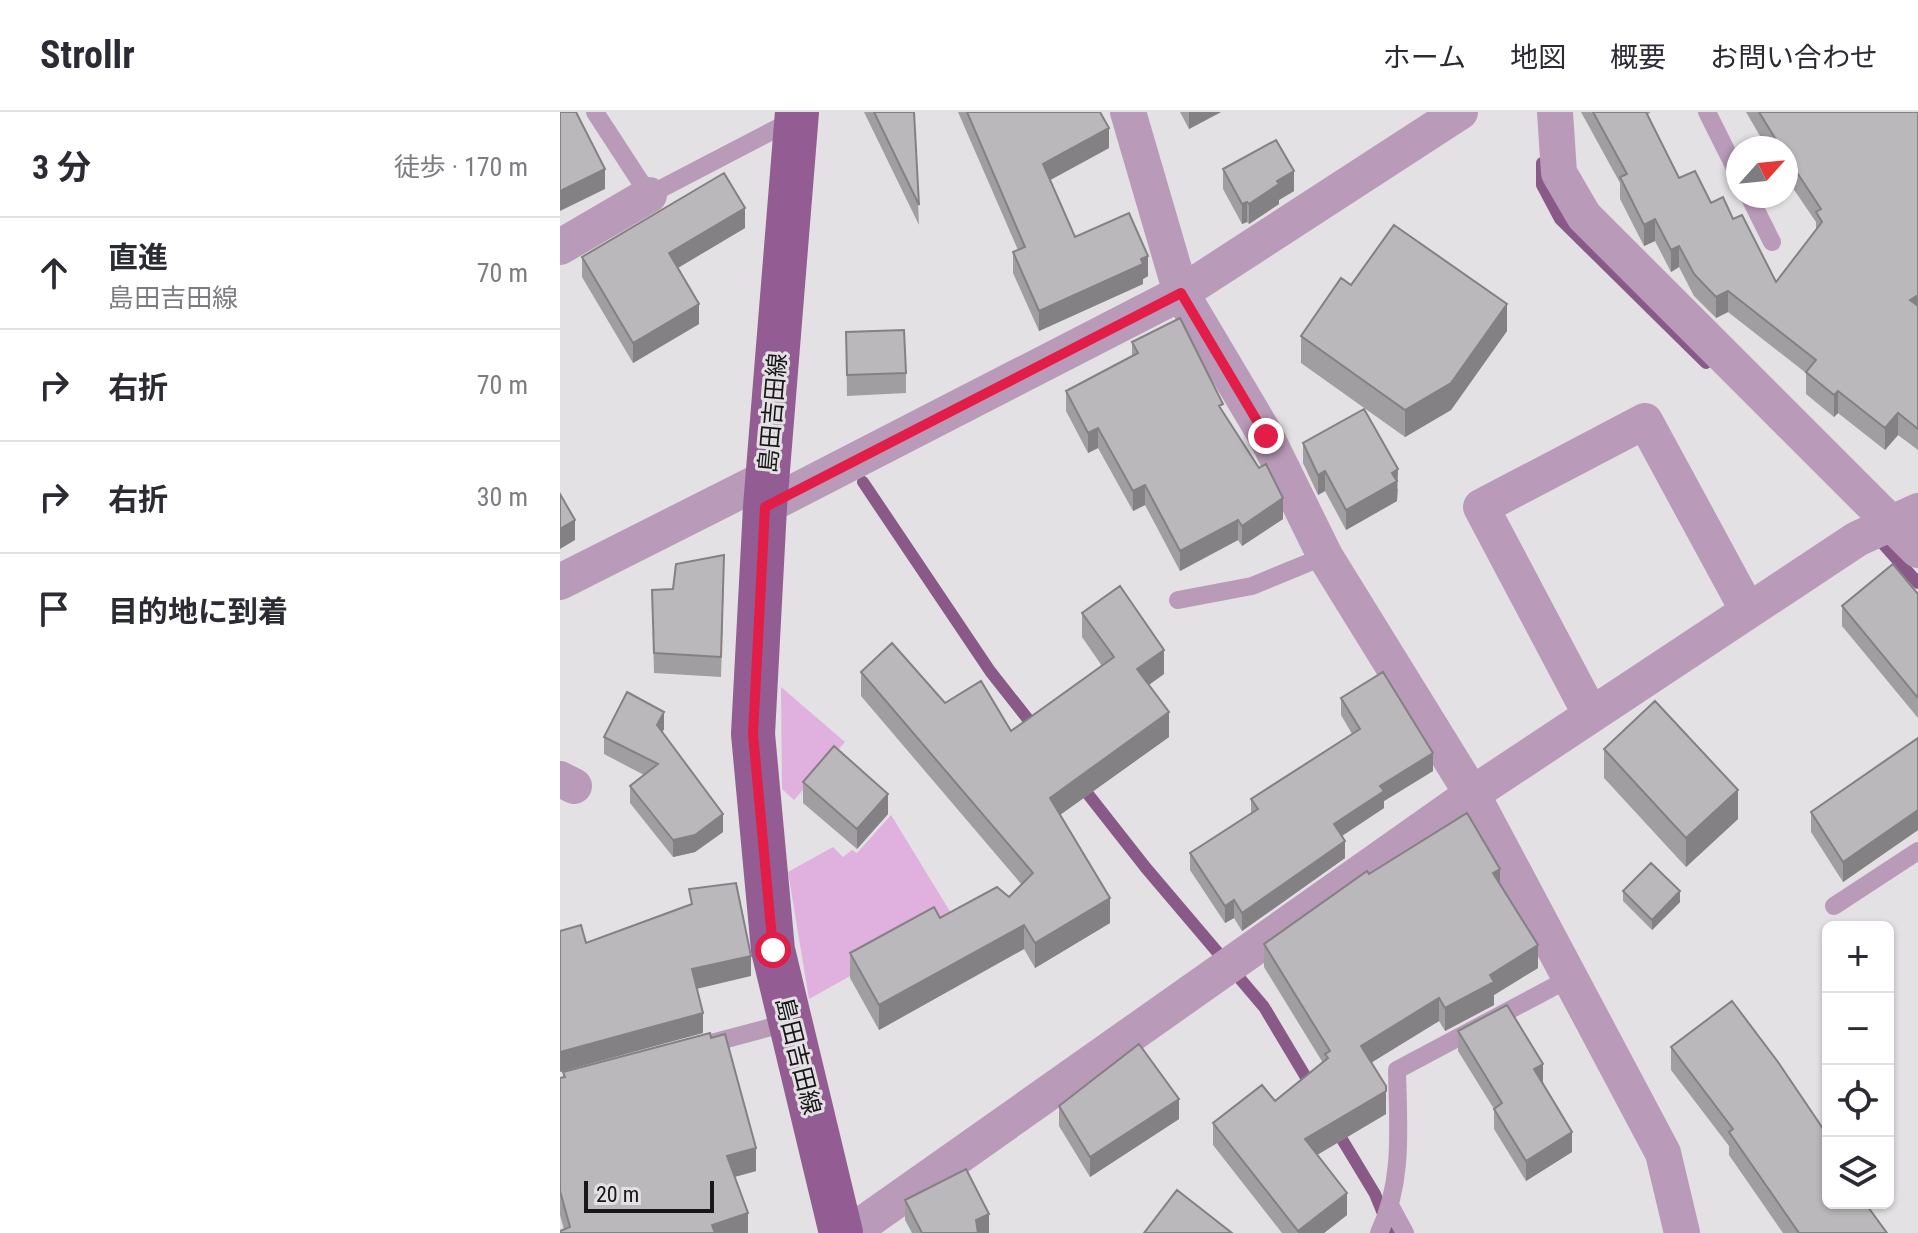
<!DOCTYPE html>
<html lang="ja">
<head>
<meta charset="utf-8">
<style>
  :root { --surface:#fff; --page:#f2f2f3; --text:#2b2b33; --muted:#7c7c81; --line:#e1e1e2 }
  body { margin:0; font-family:"Roboto Condensed","Noto Sans JP",sans-serif; background:var(--page); color:var(--text) }
  .controls { position:absolute; right:24px; bottom:24px; display:grid; overflow:hidden; border-radius:12px; box-shadow:0 2px 6px #0004 }
  .controls button { width:72px; height:72px; display:grid; place-items:center; padding:0; border:0; border-bottom:2px solid var(--line); background:var(--surface); color:var(--text); font:40px sans-serif }
  .compass { position:absolute; left:1166px; top:24px; width:72px; height:72px; border-radius:50%; background:var(--surface); box-shadow:0 2px 6px #0004; rotate:63deg }
  .scale { position:absolute; left:24px; bottom:20px; width:130px; box-sizing:border-box; padding-left:8px; border:4px solid #181718; border-top:0; font-size:22px; line-height:28px; white-space:nowrap; color:#181718; -webkit-text-stroke:6px #e3e1e3; paint-order:stroke }
  .stop { position:absolute; width:24px; height:24px; margin:-18px; border:6px solid #e11d48; border-radius:50%; background:#fff }
  .stop.end { background:#e11d48; border-color:#fff; box-shadow:0 2px 8px #0008 }
  .list { margin:0; padding:0; list-style:none }
  h2 { display:flex; justify-content:space-between; align-items:center; height:104px; margin:0; padding:0 32px; font-size:34px }
  h2 small { font-size:26px; font-weight:400; color:var(--muted) }
  .list li { display:grid; grid-template-columns:52px 1fr auto; gap:24px; align-items:center; box-sizing:border-box; height:112px; padding:0 32px; border-top:2px solid var(--line) }
  .list b { display:block; font-size:30px; white-space:nowrap }
  .list p { margin:0; font-size:26px; white-space:nowrap; color:var(--muted) }
  .list em { font-size:26px; font-style:normal; color:var(--muted) }
  .icon { flex:none; width:44px; height:44px; fill:none; stroke:currentColor; stroke-width:2; stroke-linecap:round; stroke-linejoin:round }
  .map { position:relative; flex:none; width:1358px; height:1121px; overflow:hidden }
  header { display:flex; align-items:center; gap:48px; box-sizing:border-box; height:112px; padding:0 40px; background:var(--surface); border-bottom:2px solid var(--line) }
  header strong { font-size:38px }
  nav { display:flex; gap:44px; margin-inline-start:auto; font-size:28px }
  main { display:flex }
  aside { flex:1; background:var(--surface) }
  .map>svg:first-child { display:block }
</style>
</head>
<body>
<header>
<strong>Strollr</strong>
<nav><a>ホーム</a><a>地図</a><a>概要</a><a>お問い合わせ</a></nav>
</header>
<main>
<aside>
<h2>3 分<small>徒歩 · 170 m</small></h2>
<ul class="list">
<li><svg class="icon" aria-label="ahead" viewBox="0 0 24 24"><path d="M12 20V5M6 11l6-6 6 6"/></svg><div><b>直進</b><p>島田吉田線</p></div><em>70 m</em></li>
<li><svg class="icon" aria-label="right" viewBox="0 0 24 24"><path d="M7 20v-9h11M14 6l5 5-5 5"/></svg><div><b>右折</b></div><em>70 m</em></li>
<li><svg class="icon" aria-label="right" viewBox="0 0 24 24"><path d="M7 20v-9h11M14 6l5 5-5 5"/></svg><div><b>右折</b></div><em>30 m</em></li>
<li><svg class="icon" aria-label="arrive" viewBox="0 0 24 24"><path d="M6 21V4h12l-3 4 3 4H6"/></svg><div><b>目的地に到着</b></div></li>
</ul>
</aside>
<div class="map">
<svg width="1358" height="1121" viewBox="0 0 1358 1121">
  <rect width="100%" height="100%" fill="#e3e1e3"/>
  <!-- green -->
  <path fill="#e0b1de" d="M221,575L285,630L234,688L222,677Z
    M331,703L394,806L249,887L228,760L273,735L283,745L292,738L297,741Z"/>
  <g fill="none" stroke-linecap="round" stroke-linejoin="round">
    <!-- stream -->
    <path stroke="#895988" stroke-width="12" d="M982,51V73L1000,107L1146,251
      M303,370L430,559L478,620
      M1316,424L1358,471
      M520,672L586,756L704,895L753,977
      M774,1014L815,1082L831,1121"/>
    <!-- lane -->
    <path stroke="#b99ab8" stroke-width="18" d="M35,0L89,83L233,8
      M1147,0L1178,62
      M1189,84L1212,130
      M618,488L692,474L765,444
      M1274,794L1358,739
      M144,933L230,910
      M831,1095L845,1121
      M819,1121C844,1069 838,1014 837,958L1010,866"/>
    <!-- street -->
    <path stroke="#b99ab8" stroke-width="36" d="M568,0L621,181L706,324L765,444L912,682L1010,866L1103,1041L1122,1121
      M995,0L999,61L1024,104L1358,438
      M0,135L89,83
      M205,395L621,181L900,0
      M0,470L208,365
      M1031,603L921,395L1085,309L1188,499
      M0,667L14,674
      M290,1121L912,682L1297,427L1358,399"/>
    <!-- primary -->
    <path stroke="#935c92" stroke-width="44" d="M237,0L205,395L193,622L213,838L281,1121"/>
  </g>
  <!-- wall -->
  <path fill="#a19ea1" d="M304,0H354L359,113Z
    M398,0H540L549,36L490,68L515,125L588,164L583,167V172L479,219L453,161V140L458,138Z
    M620,0H661L629,17Z
    M1021,0H1091L1087,3L1119,66L1173,107L1216,170L1256,119V110L1226,66V36H1207L1186,0H1358V338L1338,323L1325,338L1278,301L1274,305L1246,282V261L1168,200L1156,206L1134,184L1119,155L1111,160L1095,129L1084,134L1060,87V71Z
    M663,57L734,79L719,88V92L689,112L687,110L682,112L663,77Z
    M185,116L118,156L139,212L73,251L22,165V145Z
    M791,173L947,219L891,298L845,325L741,251V224Z
    M286,220L346,261V281L287,284Z
    M572,230L663,300L723,407L682,434L678,428L620,459L585,393L573,399L538,336L528,341L506,299V279L572,244Z
    M743,331L838,377L837,389L786,418L765,379L758,383L743,351Z
    M164,463L161,565L94,561L92,478L113,477Z
    M1358,482V606L1282,514V494Z
    M522,501L604,562L589,573L609,625L500,703L550,811L475,856L464,837L319,918L290,866V841L380,806L449,785L462,773L301,584V560L385,591L451,619L542,554L522,525Z
    M781,586L873,659L824,689V696L782,724L785,746L682,819L674,806L665,811L630,758V741L691,701V687L792,622L781,603Z
    M104,617L102,620L163,720L135,740L113,745L70,691V674L84,663L44,642V625Z
    M1358,626V718L1283,770L1251,720V700Z
    M1044,637L1178,707L1126,755L1044,666Z
    M243,670L328,702L297,737L243,691Z
    M809,762L940,772L978,856L934,883V893L885,919L879,909L812,950L826,1002L757,1043L787,1103L764,1121H722L653,1033V1011L715,989L763,951L704,855V832Z
    M1063,779L1120,790L1092,818L1063,789Z
    M898,919L983,970L1012,1040L966,1069L934,1017V997L898,939Z
    M1111,935L1268,1091L1327,1121H1223L1169,1043V1034L1111,958Z
    M3,960L196,1059L174,1065L188,1121L4,1118L0,1103V966L3,965Z
    M499,994L619,1007L530,1065L499,1014Z
    M345,1088L429,1121H352L345,1108Z"/>
  <!-- shaded-wall -->
  <path fill="#838183" d="M629,0H661L629,17Z
    M549,16V36L483,72V52Z
    M45,57V77L0,99V79Z
    M734,59V79L719,88V92L689,112V92L717,69Z
    M687,90V110L682,112V92Z
    M185,96V116L109,161V141Z
    M1095,107V129L1084,134V113Z
    M1119,134V155L1111,160V138Z
    M588,144V164L583,167V172L479,219V199Z
    M1168,179V200L1156,206V185Z
    M1358,183V205L1350,188Z
    M139,192V212L73,251V231Z
    M947,192V219L891,298L845,325V298Z
    M1278,279V301L1274,305V283Z
    M1338,301V323L1325,338V316Z
    M538,316V336L528,341V321Z
    M838,357L837,389L786,418V398Z
    M765,359V379L758,383V363Z
    M585,373V393L573,399V379Z
    M723,386V407L682,434V414Z
    M15,408V428L0,437V417Z
    M678,408V428L620,459V439Z
    M604,538V562L577,581V557Z
    M104,600V617L97,630V613Z
    M609,600V625L490,710V686Z
    M873,641V659L824,689V696L774,729V712L820,674Z
    M1178,678V707L1126,755V726Z
    M328,682V702L297,737V717Z
    M1358,698V718L1283,770V750Z
    M163,702V720L135,740L113,745V728Z
    M785,729V746L682,819V801Z
    M940,757V779L933,761Z
    M1120,779V790L1092,818V808Z
    M550,786V811L475,856V831Z
    M674,788V806L665,811V794Z
    M464,813V837L319,918V893Z
    M978,833V856L934,883V893L885,919V896L930,863Z
    M191,844V864L132,878V857Z
    M879,886V909L801,957V934Z
    M143,901V921L0,960V940Z
    M983,952V972L974,957Z
    M826,979V1002L745,1050V1027Z
    M619,987V1007L530,1065V1045Z
    M1012,1020V1040L966,1069V1049Z
    M196,1036V1059L167,1067V1044Z
    M787,1081V1103L764,1121H738V1119Z
    M188,1101V1121H152V1113Z
    M429,1102V1121H416V1108Z"/>
  <!-- building -->
  <path fill="#bbb8bb" stroke="#838183" stroke-width="2" d="M0,0H16L45,57L0,79Z
    M314,0H354L359,93Z
    M407,0H540L549,16L483,52L515,125L569,101L588,144L581,147L583,152L479,199L453,140L465,135Z
    M1033,0H1086L1119,66L1135,59L1151,91L1163,85L1173,107L1182,103L1216,170L1262,110L1256,100L1261,97L1226,44V36H1221L1199,0H1358V183L1350,188L1358,194V317L1338,301L1325,316L1278,279L1274,283L1246,260L1256,248L1168,179L1156,185L1134,162L1119,134L1111,138L1095,107L1084,113L1060,65L1067,62Z
    M716,28L734,59L717,69L719,72L689,92L687,90L682,92L663,57Z
    M164,61L185,96L109,141L139,192L73,231L22,145Z
    M834,113L947,192L891,271L845,298L741,224L781,166L791,173Z
    M620,206L663,292L659,294L699,356L706,352L723,386L682,414L678,408L620,439L585,373L573,379L538,316L528,321L506,279L578,241L572,230Z
    M344,218L346,261L287,263L286,220Z
    M804,297L838,357L832,361L837,369L786,398L765,359L758,363L743,331Z
    M0,382L15,408L0,417Z
    M164,443L161,545L94,541L92,478L113,477L116,452Z
    M1333,452L1358,482V586L1282,494Z
    M560,474L604,538L577,557L609,600L490,686L550,786L475,831L464,813L319,893L290,841L374,795L380,806L437,775L449,785L473,761L301,560L332,531L385,591L421,569L451,619L554,545L522,501Z
    M823,560L873,641L820,674L824,679L774,712L785,729L682,801L674,788L665,794L630,741L698,697L691,687L800,617L781,586Z
    M67,580L104,600L97,613L163,702L135,723L113,728L70,674L98,652L44,625Z
    M1095,589L1178,678L1126,726L1044,637Z
    M1358,626V698L1283,750L1251,700Z
    M274,634L328,682L297,717L243,670Z
    M907,701L940,757L933,761L978,833L930,863L934,870L885,896L879,886L801,934L826,974V979L745,1027L787,1081L738,1119L653,1011L702,973L715,989L768,946L765,942L770,939L704,832L807,759L809,762Z
    M1091,751L1120,779L1092,808L1063,779Z
    M176,771L191,844L132,857L143,901L0,940V819L21,813L26,831L132,792L129,777Z
    M1172,889L1218,950L1268,1024V1091H1305L1327,1121H1239L1169,1020L1173,1017L1111,935Z
    M947,893L983,952L974,957L1012,1020L966,1049L934,997L942,991L898,919Z
    M150,921L151,926L165,922L196,1036L167,1044L188,1101L152,1113L155,1121H0V1119L10,1115L0,1079V966L5,965L3,960Z
    M579,932L619,987L530,1045L499,994Z
    M406,1057L429,1102L416,1108L418,1121H362L345,1088Z
    M617,1078L672,1121H584Z"/>
  <g fill="none" stroke-linecap="round" stroke-linejoin="round">
    <!-- route -->
    <path stroke="#e11d48" stroke-width="10" d="M213,838L193,622L205,395L621,181L706,324"/>
  </g>
  <g text-anchor="middle" dominant-baseline="central" stroke-width="6" stroke-linejoin="round" paint-order="stroke">
    <!-- street labels -->
    <g font-size="24" fill="#181718" stroke="#e3e1e3">
      <text transform="translate(213 301) rotate(-85)">島田吉田線</text>
      <text transform="translate(238 944) rotate(76)">島田吉田線</text>
    </g>
  </g>
</svg>
<div class="controls">
<button>+</button>
<button>−</button>
<button><svg class="icon" aria-label="locate" viewBox="0 0 24 24"><circle cx="12" cy="12" r="6"/><path d="M12 2v4M12 18v4M2 12h4M18 12h4"/></svg></button>
<button><svg class="icon" aria-label="layers" viewBox="0 0 24 24"><path d="M12 4l9 5-9 5-9-5zM3 14l9 5 9-5"/></svg></button>
</div>
<svg class="compass" viewBox="-18 -18 36 36"><path d="M0-13l5 13h-10z" fill="#e53935"/><path d="M0 13l5-13h-10z" fill="#7c7c81"/></svg>
<div class="scale">20 m</div>
<div class="stop" style="left:213px;top:838px"></div>
<div class="stop end" style="left:706px;top:324px"></div>
</div>
</main>
</body>
</html>
